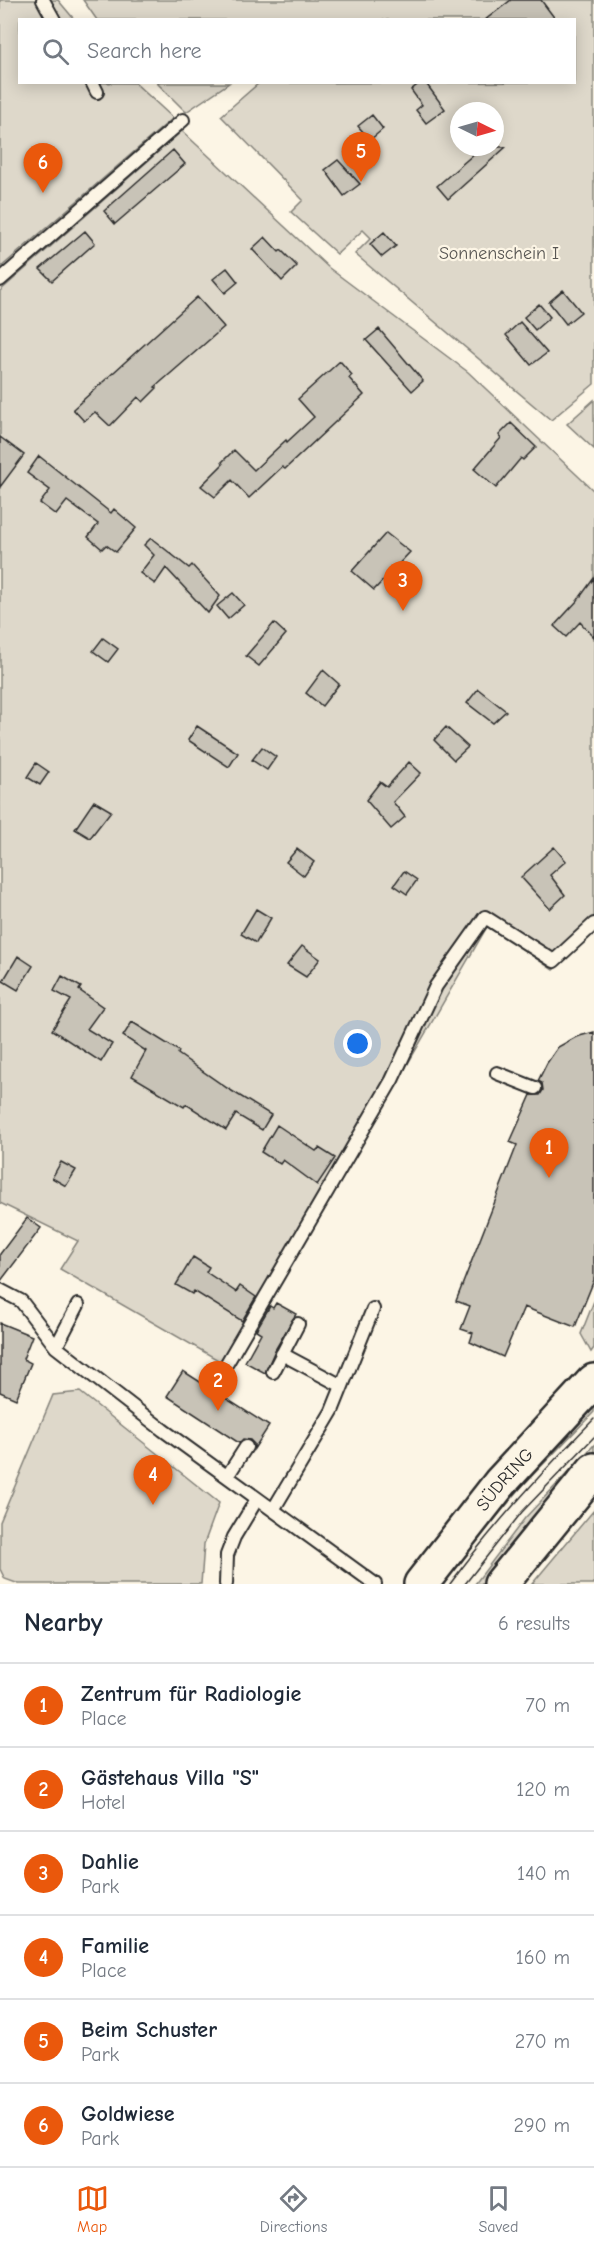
<!DOCTYPE html>
<html lang="en">
<head>
<meta charset="utf-8">
<style>
  :root { --surface:#fff; --page:#f2f2f3; --text:#1f2937; --muted:#747a83; --line:#e0e1e3; --accent:#ea580c }
  body { margin:0; font-family:"Comic Neue",sans-serif; background:var(--page); color:var(--text) }
  .compass { position:absolute; left:450px; top:102px; width:54px; height:54px; border-radius:50%; background:var(--surface); box-shadow:0 3px 15px #0003; rotate:95deg }
  .you { position:absolute; left:358px; top:1044px; width:21px; height:21px; margin:-15px; border:4px solid #fff; border-radius:50%; background:#1a73e8; box-shadow:0 0 0 9px #1a73e833 }
  .badge { display:grid; place-items:center; width:39px; height:39px; border-radius:50%; background:var(--accent); color:#fff; font-size:20px; font-weight:700 }
  .pin { position:absolute; translate:-50% -50px; filter:drop-shadow(0 2px 3px #0008) }
  .pin::after { content:''; position:absolute; top:32px; width:21px; height:18px; background:inherit; clip-path:polygon(0 0,100% 0,50% 100%) }
  .list { margin:0; padding:0; list-style:none }
  h2 { display:flex; justify-content:space-between; align-items:center; height:78px; margin:0; padding:0 24px; font-size:26px }
  h2 small { font-size:20px; font-weight:400; color:var(--muted) }
  .list li { display:grid; grid-template-columns:39px 1fr auto; gap:18px; align-items:center; box-sizing:border-box; height:84px; padding:0 24px; border-top:2px solid var(--line) }
  .list b { display:block; font-size:22px; white-space:nowrap }
  .list p { margin:0; font-size:20px; white-space:nowrap; color:var(--muted) }
  .list em { font-size:20px; font-style:normal; color:var(--muted) }
  .icon { flex:none; width:33px; height:33px; fill:none; stroke:currentColor; stroke-width:2; stroke-linecap:round; stroke-linejoin:round }
  .map { position:relative; flex:none; width:594px; height:1584px; overflow:hidden }
  .search { position:absolute; background:var(--surface); box-shadow:0 3px 15px #0003; left:18px; right:18px; top:18px; height:66px; display:flex; align-items:center; gap:15px; box-sizing:border-box; padding:0 21px; border-radius:0px; color:var(--muted); font-size:22px }
  .sheet { height:582px; background:var(--surface) }
  nav { display:flex; justify-content:space-around; align-items:center; box-sizing:border-box; height:84px; border-top:2px solid var(--line); background:var(--surface); font-size:16px; color:var(--muted) }
  nav a { display:grid; justify-items:center; gap:3px }
  nav .on { color:var(--accent) }
  .map>svg:first-child { display:block }
</style>
</head>
<body>
<div class="map">
<svg width="594" height="1584" viewBox="0 0 594 1584">
  <rect width="100%" height="100%" fill="#fcf5e5"/>
  <filter id="ink" filterUnits="userSpaceOnUse"><feTurbulence type="fractalNoise" baseFrequency=".0167" numOctaves="2"/><feDisplacementMap in="SourceGraphic" scale="12" xChannelSelector="R" yChannelSelector="G"/><feConvolveMatrix kernelMatrix="1 2 1 2 8 2 1 2 1" color-interpolation-filters="sRGB"/></filter>
  <g filter="url(#ink)">
    <!-- green -->
    <path fill="#ded8ca" stroke="#84827a" stroke-width="1.5" fill-rule="evenodd" d="M0,0H58L74,19L20,20V82L135,83L173,118L0,268Z
      M83,0H594V384L551,420L355,254L371,238L363,230L337,254L291,212L303,200L221,116L259,83L574,82V20H97ZM459,111H495V147H459Z
      M157,83H229L186,112Z
      M182,131L329,268L468,372L594,491V933L553,970L488,925L232,1368L60,1269L78,1241L0,1203V291Z
      M594,400V449L567,424Z
      M594,1301V1348L591,1352L581,1334Z
      M80,1392L219,1503L204,1544L201,1584H19L5,1579L0,1569V1522L53,1395Z
      M594,1398V1412L523,1485L481,1536L478,1534L511,1488Z
      M594,1445V1453L572,1476L489,1584H475L525,1518Z
      M594,1510V1584H532Z"/>
    <!-- building -->
    <path fill="#c8c3b7" stroke="#2b2b2b" stroke-width="1.5" d="M511,0H541L556,20H485Z
      M421,82H425L445,109L426,123L416,110L422,105L411,90Z
      M372,115L383,129L370,140L358,126Z
      M482,147H506L448,199L437,186Z
      M173,150L185,164L115,224L104,211Z
      M338,160L360,184L344,196L325,170Z
      M85,231L95,243L52,281L40,269Z
      M384,232L396,246L382,257L370,244Z
      M265,237L279,252L281,250L297,266L282,281L252,249Z
      M227,268L238,282L225,293L213,279Z
      M563,290L581,312L566,324L549,302Z
      M197,297L224,327L155,387L157,388L143,402L138,397L110,426L95,412L84,421L73,409Z
      M539,304L550,317L535,330L524,317Z
      M520,322L547,353L531,365L506,335Z
      M379,329L423,381L412,391L366,340Z
      M340,361L352,375L349,378L364,395L285,469L282,467L249,498L232,480L215,497L201,486L223,464L222,462L234,450L254,470L286,440L287,442L314,417L298,399Z
      M511,423L536,447L523,460L521,458L496,488L474,469L501,438L499,435Z
      M0,437L24,455L0,487Z
      M39,456L111,513L114,509L136,528L116,552L106,545L102,549L88,537L98,524L67,501L56,515L40,503L50,490L27,473Z
      M386,533L410,552L374,590L352,571Z
      M151,538L189,568L192,565L220,596L208,613L166,568L155,584L140,573L154,555L144,545Z
      M594,578V637L580,622L566,637L554,626L578,600Z
      M233,593L244,605L228,619L217,606Z
      M274,623L286,634L259,666L246,656Z
      M103,638L118,649L108,662L93,651Z
      M323,670L339,684L322,706L306,693Z
      M478,689L506,711L493,723L467,703Z
      M197,726L238,753L229,767L188,740Z
      M446,727L468,747L454,760L434,740Z
      M262,747L276,757L267,770L252,760Z
      M409,762L421,773L393,802L405,817L391,829L366,800L380,782L387,787Z
      M36,763L49,772L40,785L27,777Z
      M94,801L111,811L90,838L75,829Z
      M554,847L566,861L550,875L565,895L550,909L521,877Z
      M297,849L314,862L304,876L286,862Z
      M404,871L417,880L407,894L394,885Z
      M256,909L271,918L256,943L241,934Z
      M302,946L320,959L306,977L287,965Z
      M18,956L33,966L18,990L3,981Z
      M62,976L81,987L79,990L103,1007L87,1029L112,1044L101,1062L52,1030L71,1000L54,991Z
      M132,1022L179,1051L178,1054L227,1088L271,1115L262,1130L236,1114L226,1130L186,1104L184,1107L132,1076L146,1051L123,1036Z
      M594,1032V1280L575,1327L524,1307L503,1357L470,1342L473,1333L461,1329L470,1306L456,1301L517,1145L510,1142L531,1095H540L543,1090L542,1083L538,1081L547,1063L558,1047L576,1037Z
      M277,1125L316,1151L319,1148L335,1158L317,1185L283,1160L280,1164L261,1152Z
      M61,1162L76,1170L66,1186L52,1178Z
      M27,1218L41,1228L0,1282V1254Z
      M193,1257L209,1267L206,1272L236,1292L240,1286L256,1297L242,1321L194,1291L192,1294L176,1285Z
      M276,1303L296,1314L275,1350L265,1373L245,1362L261,1333L256,1330L270,1306L273,1308Z
      M0,1323L32,1336L23,1359L31,1363L16,1399L0,1392Z
      M183,1371L269,1426L254,1449V1444L250,1440L243,1439L239,1443L167,1396Z"/>
    <g fill="none" stroke-linecap="round" stroke-linejoin="round">
      <defs>
        <path id="service" d="M43,0L54,20
          M92,82L97,92
          M0,280L183,120
          M497,1073L535,1088
          M0,1290L21,1301L56,1347L163,1430L375,1584
          M56,1347L78,1305
          M282,1354L342,1386
          M227,1363L392,1080L436,986L485,917L554,961L594,924
          M273,1372L298,1324
          M228,1475L246,1447
          M273,1510L332,1411L373,1309
          M226,1584L227,1555L234,1537L257,1499"/>
        <g id="primary">
          <path id="s1" d="M421,1584L500,1483L594,1381"/>
          <path d="M501,1584L594,1470"/>
        </g>
      </defs>
      <!-- service casing -->
      <use href="#service" stroke="#2b2b2b" stroke-width="16"/>
      <!-- primary casing -->
      <use href="#primary" stroke="#2b2b2b" stroke-width="38"/>
      <!-- service -->
      <use href="#service" stroke="#fcf5e5" stroke-width="12"/>
      <!-- primary -->
      <use href="#primary" stroke="#fcf5e5" stroke-width="33"/>
      <!-- tram -->
      <path stroke="#2b2b2b" stroke-width="1.5" d="M450,1584C493,1525 543,1471 594,1419
        M465,1584L522,1512L594,1437"/>
    </g>
  </g>
  <g text-anchor="middle" dominant-baseline="central" stroke-width="4.5" stroke-linejoin="round" paint-order="stroke">
    <!-- park labels -->
    <g font-size="18" fill="#585653" stroke="#fcf5e5">
      <text x="499" y="253">Sonnenschein I</text>
    </g>
    <!-- street labels -->
    <g font-size="18" fill="#2b2b2b" stroke="#fcf5e5">
      <text stroke="none"><textPath href="#s1" startOffset="134">SÜDRING</textPath></text>
    </g>
  </g>
</svg>
<svg class="compass" viewBox="-18 -18 36 36"><path d="M0-13l5 13h-10z" fill="#e53935"/><path d="M0 13l5-13h-10z" fill="#747a83"/></svg>
<div class="you"></div>
<div class="pin badge" style="left:549px;top:1178px">1</div>
<div class="pin badge" style="left:218px;top:1411px">2</div>
<div class="pin badge" style="left:403px;top:611px">3</div>
<div class="pin badge" style="left:153px;top:1505px">4</div>
<div class="pin badge" style="left:361px;top:182px">5</div>
<div class="pin badge" style="left:43px;top:193px">6</div>
<div class="search"><svg class="icon" aria-label="search" viewBox="0 0 24 24"><circle cx="10" cy="10" r="6"/><path d="M15 15l6 6"/></svg>Search here</div>
</div>
<section class="sheet">
<h2>Nearby<small>6 results</small></h2>
<ul class="list">
<li><span class="badge">1</span><div><b>Zentrum für Radiologie</b><p>Place</p></div><em>70 m</em></li>
<li><span class="badge">2</span><div><b>Gästehaus Villa &quot;S&quot;</b><p>Hotel</p></div><em>120 m</em></li>
<li><span class="badge">3</span><div><b>Dahlie</b><p>Park</p></div><em>140 m</em></li>
<li><span class="badge">4</span><div><b>Familie</b><p>Place</p></div><em>160 m</em></li>
<li><span class="badge">5</span><div><b>Beim Schuster</b><p>Park</p></div><em>270 m</em></li>
<li><span class="badge">6</span><div><b>Goldwiese</b><p>Park</p></div><em>290 m</em></li>
</ul>
</section>
<nav>
<a class="on"><svg class="icon" aria-label="map" viewBox="0 0 24 24"><path d="M3 6l6-2 6 2 6-2v14l-6 2-6-2-6 2zM9 4v14M15 6v14"/></svg>Map</a>
<a><svg class="icon" aria-label="directions" viewBox="0 0 24 24"><path d="M12 3l9 9-9 9-9-9zM9 14v-3h6M13 9l2 2-2 2"/></svg>Directions</a>
<a><svg class="icon" aria-label="saved" viewBox="0 0 24 24"><path d="M7 4h10v16l-5-4-5 4z"/></svg>Saved</a>
</nav>
</body>
</html>
